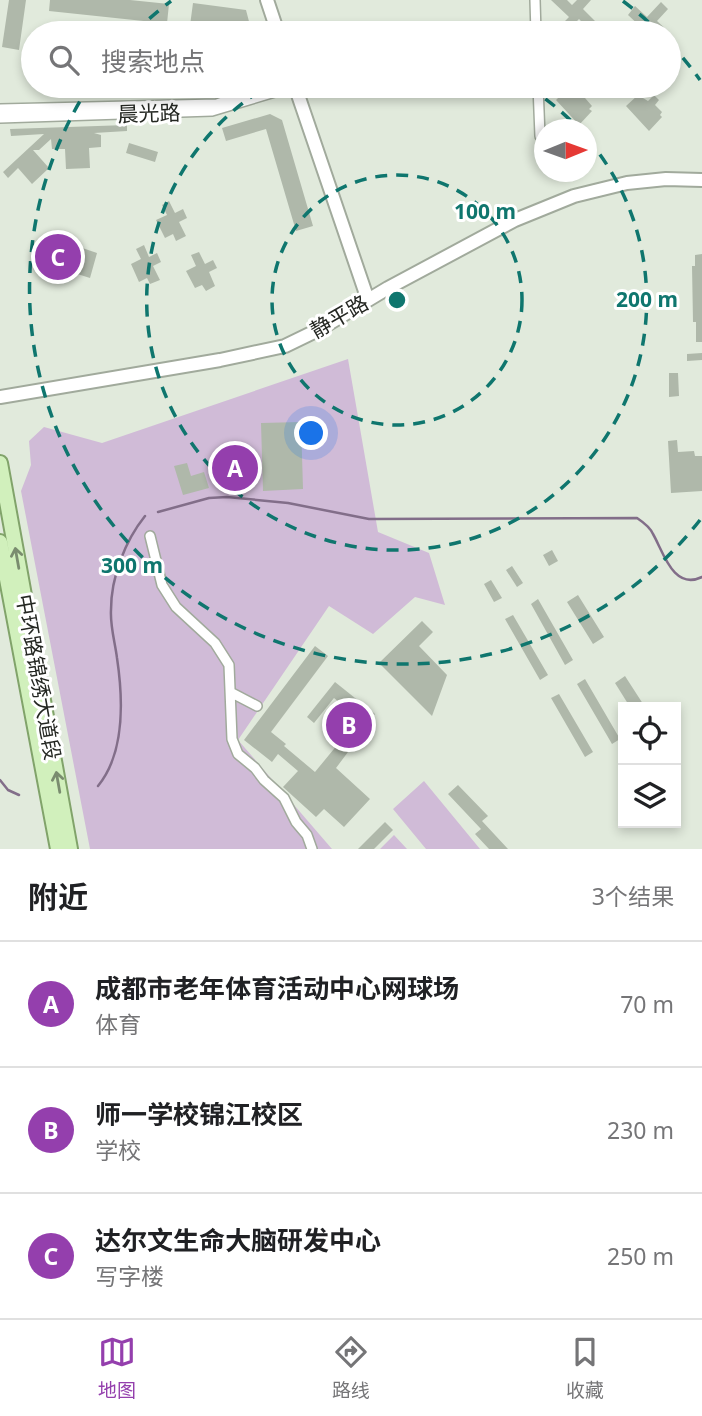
<!DOCTYPE html>
<html lang="zh">
<head>
<meta charset="utf-8">
<style>
  :root { --surface:#fff; --page:#f6f6f6; --text:#202124; --muted:#757577; --line:#e0e0e0; --accent:#943fad }
  body { margin:0; font-family:"Noto Sans","Noto Sans SC",sans-serif; background:var(--page); color:var(--text) }
  .controls { position:absolute; right:21px; bottom:21px; display:grid; overflow:hidden; border-radius:0px; box-shadow:0 4px 10px #0003 }
  .controls button { width:63px; height:63px; display:grid; place-items:center; padding:0; border:0; border-bottom:2px solid var(--line); background:var(--surface); color:var(--text); font:35px sans-serif }
  .compass { position:absolute; left:534px; top:119px; width:63px; height:63px; border-radius:50%; background:var(--surface); box-shadow:0 4px 10px #0003; rotate:89deg }
  .you { position:absolute; left:312px; top:434px; width:24px; height:24px; margin:-18px; border:5px solid #fff; border-radius:50%; background:#1a73e8; box-shadow:0 0 0 10px #1a73e833 }
  .badge { display:grid; place-items:center; width:46px; height:46px; border-radius:50%; background:var(--accent); color:#fff; font-size:23px; font-weight:700 }
  .pin { position:absolute; translate:-50% -50%; border:4px solid #fff; box-shadow:0 2px 7px #0006 }
  .list { margin:0; padding:0; list-style:none }
  h2 { display:flex; justify-content:space-between; align-items:center; height:91px; margin:0; padding:0 28px; font-size:30px }
  h2 small { font-size:23px; font-weight:400; color:var(--muted) }
  .list li { display:grid; grid-template-columns:46px 1fr auto; gap:21px; align-items:center; box-sizing:border-box; height:126px; padding:0 28px; border-top:2px solid var(--line) }
  .list b { display:block; font-size:26px; white-space:nowrap }
  .list p { margin:0; font-size:23px; white-space:nowrap; color:var(--muted) }
  .list em { font-size:23px; font-style:normal; color:var(--muted) }
  .icon { flex:none; width:38px; height:38px; fill:none; stroke:currentColor; stroke-width:2; stroke-linecap:round; stroke-linejoin:round }
  .map { position:relative; flex:none; width:702px; height:849px; overflow:hidden }
  .search { position:absolute; background:var(--surface); box-shadow:0 4px 10px #0003; left:21px; right:21px; top:21px; height:77px; display:flex; align-items:center; gap:18px; box-sizing:border-box; padding:0 24px; border-radius:38px; color:var(--muted); font-size:26px }
  .sheet { height:469px; background:var(--surface) }
  nav { display:flex; justify-content:space-around; align-items:center; box-sizing:border-box; height:98px; border-top:2px solid var(--line); background:var(--surface); font-size:19px; color:var(--muted) }
  nav a { display:grid; justify-items:center; gap:4px }
  nav .on { color:var(--accent) }
  .map>svg:first-child { display:block }
</style>
</head>
<body>
<div class="map">
<svg width="702" height="849" viewBox="0 0 702 849">
  <rect width="100%" height="100%" fill="#e1eadc"/>
  <!-- green -->
  <path fill="#d0bbd7" d="M348,359L378,532L429,553L445,605L415,597L373,634L329,606L238,740L332,849H90L21,491L31,465L29,441L44,427L102,443Z
    M424,781L480,849H426L393,809Z
    M394,835L407,849H380Z"/>
  <g fill="none" stroke-linecap="round" stroke-linejoin="round">
    <!-- stream -->
    <path stroke="#826e89" stroke-width="2.5" d="M158,512L209,498L227,497L288,503L369,519L637,518C643,522 650,527 653,534C663,551 673,591 702,577
      M0,780L8,790L19,795
      M98,786C125,753 123,698 117,658C115,642 110,626 111,610C111,577 125,541 145,516"/>
  </g>
  <!-- building -->
  <path fill="#afb8aa" d="M9,0H26L19,50L2,47Z
    M50,0H130L169,4L166,33H151L153,22L49,11Z
    M551,0H567L572,5L577,0H591L583,9L595,21L588,28L579,19L565,33L559,27L569,17Z
    M661,2L668,9L657,21L670,33H639L643,29L628,15L635,6L647,17Z
    M193,3L246,10L252,33H189Z
    M334,24L350,33H329Z
    M567,89L577,94L583,89L589,94L585,98L592,106L589,109L592,111L579,125L556,100Z
    M638,95L648,101L654,95L659,100L655,105L662,112L660,115L662,117L649,131L626,106Z
    M270,114L282,120L313,226L296,231L266,129L226,141L222,128Z
    M127,125V131L94,133L101,135V147L89,148L90,168L66,169L65,149H52L51,139L39,150H33L49,168L32,184L18,168L8,178L3,172L44,134L11,136L10,129Z
    M129,143L158,152L155,162L126,153Z
    M169,201L175,213L183,209L187,218L179,222L186,236L176,241L173,234L165,238L156,220L167,215L162,205Z
    M56,239L97,253L90,278L49,265Z
    M144,245L149,257L157,253L161,262L153,266L160,280L150,284L147,278L139,282L131,264L141,259L136,249Z
    M199,252L205,264L213,260L217,268L209,272L215,286L206,291L202,285L195,288L186,271L196,266L191,255Z
    M702,254V342H696V322H693L692,266H695V255Z
    M702,353V360L687,361V354Z
    M669,373H678L679,396L669,397Z
    M301,422L303,489L263,491L261,423Z
    M677,440L678,452L694,451L695,456H702V491L671,493L668,441Z
    M187,463L191,476L204,472L209,488L183,495L174,466Z
    M552,550L558,561L549,566L543,555Z
    M512,566L523,583L517,587L506,570Z
    M491,580L502,598L494,602L484,584Z
    M578,595L604,637L593,644L567,602Z
    M538,599L573,660L565,665L531,604Z
    M513,615L548,675L540,680L505,619Z
    M422,621L433,632L419,646L447,675L432,716L379,663Z
    M315,646L328,656L271,732L286,744L284,746L315,772L338,744L348,752L336,768L370,799L344,827L324,809L316,817L283,787L298,771L278,754L272,762L244,740Z
    M625,676L645,707H630L615,683Z
    M585,679L620,739L612,744L577,684Z
    M335,682L375,714L366,724L334,698L314,723L307,717Z
    M559,694L593,752L585,757L551,698Z
    M458,785L488,816L482,821L508,849H489L475,834L481,829L448,794Z
    M385,822L393,830L374,849H358Z"/>
  <g fill="none" stroke-linecap="round" stroke-linejoin="round">
    <defs>
      <path id="street" d="M535,0L536,33
        M538,86L540,136
        M0,109L217,104L267,86
        M0,118L212,111L295,86
        M150,536L162,585L176,607L215,643L229,665L232,739L238,754L255,768L264,780L284,798L296,822L307,835L312,849
        M232,693L257,706"/>
      <path id="secondary" d="M267,0L278,33
        M295,86L368,300
        M0,397L220,360L285,346L320,329L388,288L515,220L574,196L627,183L666,179L702,180"/>
      <path id="primary" d="M0,463L70,849
        M0,542L58,849"/>
    </defs>
    <!-- street casing -->
    <use href="#street" stroke="#a1aa9c" stroke-width="12"/>
    <!-- secondary casing -->
    <use href="#secondary" stroke="#a1aa9c" stroke-width="16"/>
    <!-- primary casing -->
    <use href="#primary" stroke="#81a36a" stroke-width="18"/>
    <!-- street -->
    <use href="#street" stroke="#fff" stroke-width="9"/>
    <!-- secondary -->
    <use href="#secondary" stroke="#fff" stroke-width="12"/>
    <!-- primary -->
    <use href="#primary" stroke="#d1f0bc" stroke-width="14"/>
  </g>
  <!-- one-way arrows -->
  <defs><path id="oneway-shaft" d="M-6 0H5M1.5-3L5.5 0L1.5 3" fill="none" stroke-width="1.6" stroke-linecap="round" stroke-linejoin="round" transform="scale(1.75)"/></defs>
  <g stroke="#7a8c6f">
    <use href="#oneway-shaft" transform="translate(17 558) rotate(-100)"/>
    <use href="#oneway-shaft" transform="translate(58 782) rotate(-100)"/>
  </g>
  <!-- distance rings -->
  <g fill="none" stroke="#0f766e" stroke-width="3.5" stroke-dasharray="12 9">
    <circle cx="397" cy="300" r="125"/>
    <path d="M528 87A250 250 0 0 1 578 128M587 138A250 250 0 1 1 266 87"/>
    <path d="M700 520A375 375 0 0 1 88 88M134 33A375 375 0 0 1 171 1M623 1A375 375 0 0 1 660 33M669 42A375 375 0 0 1 700 80"/>
  </g>
  <g text-anchor="middle" dominant-baseline="central" stroke-width="6" stroke-linejoin="round" paint-order="stroke">
    <!-- street labels -->
    <g font-size="21" fill="#242722" stroke="#fff">
      <text transform="translate(149 113) rotate(-2)">晨光路</text>
      <text transform="translate(339 316) rotate(-30)">静平路</text>
      <text transform="translate(39 677) rotate(80)">中环路锦绣大道段</text>
    </g>
  </g>
  <circle cx="397" cy="300" r="10" fill="#0f766e" stroke="#fff" stroke-width="3.5"/>
  <g font-size="21" text-anchor="middle" font-weight="bold" fill="#0f766e" stroke="#fff" stroke-width="6" stroke-linejoin="round" paint-order="stroke">
    <text x="485" y="219">100 m</text>
    <text x="647" y="307">200 m</text>
    <text x="132" y="573">300 m</text>
  </g>
</svg>
<div class="controls">
<button><svg class="icon" aria-label="locate" viewBox="0 0 24 24"><circle cx="12" cy="12" r="6"/><path d="M12 2v4M12 18v4M2 12h4M18 12h4"/></svg></button>
<button><svg class="icon" aria-label="layers" viewBox="0 0 24 24"><path d="M12 4l9 5-9 5-9-5zM3 14l9 5 9-5"/></svg></button>
</div>
<svg class="compass" viewBox="-18 -18 36 36"><path d="M0-13l5 13h-10z" fill="#e53935"/><path d="M0 13l5-13h-10z" fill="#757577"/></svg>
<div class="you"></div>
<div class="pin badge" style="left:235px;top:468px">A</div>
<div class="pin badge" style="left:349px;top:725px">B</div>
<div class="pin badge" style="left:58px;top:257px">C</div>
<div class="search"><svg class="icon" aria-label="search" viewBox="0 0 24 24"><circle cx="10" cy="10" r="6"/><path d="M15 15l6 6"/></svg>搜索地点</div>
</div>
<section class="sheet">
<h2>附近<small>3个结果</small></h2>
<ul class="list">
<li><span class="badge">A</span><div><b>成都市老年体育活动中心网球场</b><p>体育</p></div><em>70 m</em></li>
<li><span class="badge">B</span><div><b>师一学校锦江校区</b><p>学校</p></div><em>230 m</em></li>
<li><span class="badge">C</span><div><b>达尔文生命大脑研发中心</b><p>写字楼</p></div><em>250 m</em></li>
</ul>
</section>
<nav>
<a class="on"><svg class="icon" aria-label="map" viewBox="0 0 24 24"><path d="M3 6l6-2 6 2 6-2v14l-6 2-6-2-6 2zM9 4v14M15 6v14"/></svg>地图</a>
<a><svg class="icon" aria-label="directions" viewBox="0 0 24 24"><path d="M12 3l9 9-9 9-9-9zM9 14v-3h6M13 9l2 2-2 2"/></svg>路线</a>
<a><svg class="icon" aria-label="saved" viewBox="0 0 24 24"><path d="M7 4h10v16l-5-4-5 4z"/></svg>收藏</a>
</nav>
</body>
</html>
